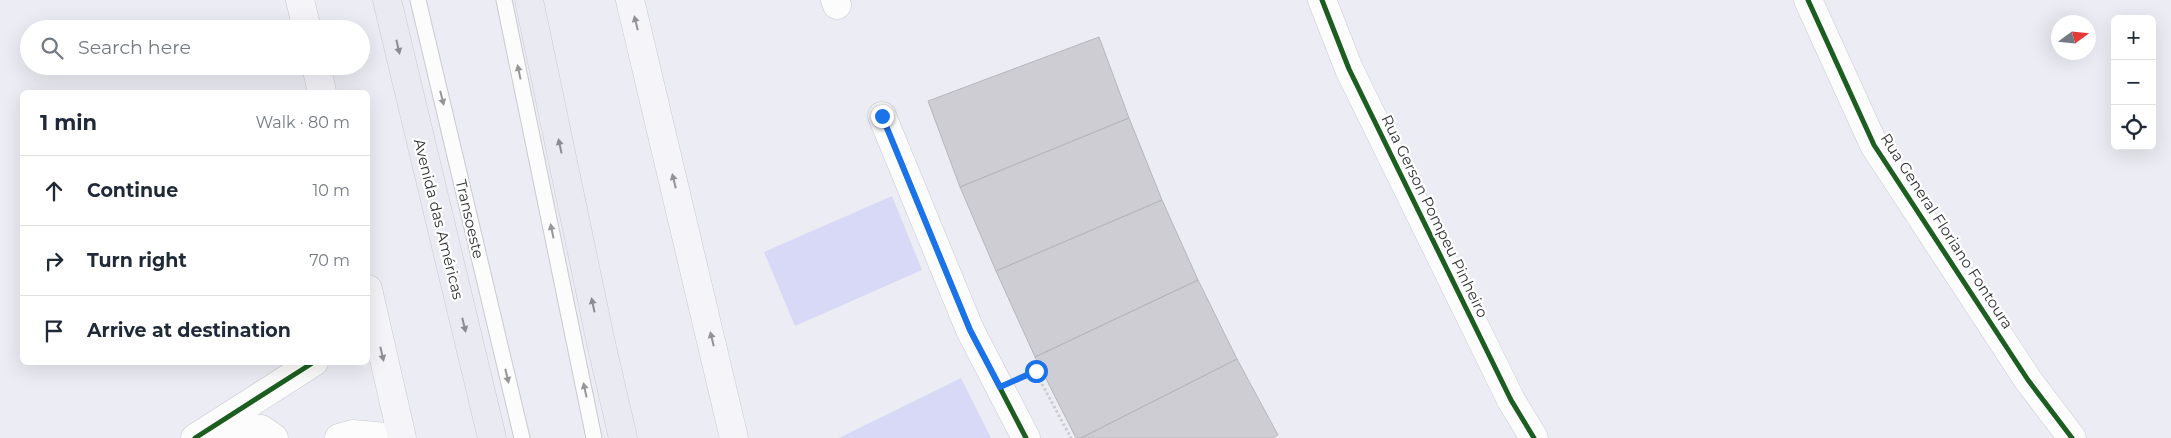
<!DOCTYPE html>
<html lang="en">
<head>
<meta charset="utf-8">
<style>
  :root { --surface:#fff; --page:#f6f6f7; --text:#1f2937; --muted:#747a83; --line:#e0e1e3 }
  body { margin:0; font-family:Montserrat,sans-serif; background:var(--page); color:var(--text) }
  .controls { position:absolute; right:15px; top:15px; display:grid; overflow:hidden; border-radius:8px; box-shadow:0 5px 20px #0002 }
  .controls button { width:45px; height:45px; display:grid; place-items:center; padding:0; border:0; border-bottom:1px solid var(--line); background:var(--surface); color:var(--text); font:25px sans-serif }
  .compass { position:absolute; left:2051px; top:15px; width:45px; height:45px; border-radius:50%; background:var(--surface); box-shadow:0 5px 20px #0002; rotate:75deg }
  .stop { position:absolute; width:15px; height:15px; margin:-11px; border:4px solid #1a73e8; border-radius:50%; background:#fff }
  .stop.end { background:#1a73e8; border-color:#fff; box-shadow:0 1px 5px #0008 }
  .list { margin:0; padding:0; list-style:none }
  h2 { display:flex; justify-content:space-between; align-items:center; height:65px; margin:0; padding:0 20px; font-size:21px }
  h2 small { font-size:16px; font-weight:400; color:var(--muted) }
  .list li { display:grid; grid-template-columns:32px 1fr auto; gap:15px; align-items:center; box-sizing:border-box; height:70px; padding:0 20px; border-top:1px solid var(--line) }
  .list b { display:block; font-size:19px; white-space:nowrap }
  .list em { font-size:16px; font-style:normal; color:var(--muted) }
  .icon { flex:none; width:28px; height:28px; fill:none; stroke:currentColor; stroke-width:2; stroke-linecap:round; stroke-linejoin:round }
  .map { position:relative; flex:none; width:2171px; height:438px; overflow:hidden }
  .search { position:absolute; background:var(--surface); box-shadow:0 5px 20px #0002; left:20px; top:20px; width:350px; height:55px; display:flex; align-items:center; gap:12px; box-sizing:border-box; padding:0 18px; border-radius:28px; color:var(--muted); font-size:19px }
  .panel { position:absolute; background:var(--surface); box-shadow:0 5px 20px #0002; left:20px; top:90px; width:350px; height:275px; border-radius:8px }
  .map>svg:first-child { display:block }
</style>
</head>
<body>
<div class="map">
<svg width="2171" height="438" viewBox="0 0 2171 438">
  <rect width="100%" height="100%" fill="#ececf4"/>
  <!-- green -->
  <path fill="#d8d9f7" d="M892,196L922,270L795,326L764,252Z
    M961,378L991,438H839Z"/>
  <!-- building -->
  <path fill="#cdcdd3" stroke="#b6b7bc" d="M1099,37L1129,118L960,187L928,101Z
    M1129,118L1162,200L996,271L960,187Z
    M1162,200L1198,280L1035,357L996,271Z
    M1198,280L1237,359L1081,438H1076L1035,357Z
    M1237,359L1278,435L1272,438H1081Z"/>
  <g fill="none" stroke-linecap="round" stroke-linejoin="round">
    <defs>
      <path id="service" d="M418,0L522,438
        M504,0L594,438"/>
      <path id="minor" d="M835,0L837,5
        M1322,0L1349,69L1511,400L1534,438
        M1808,0L1874,145L2028,380L2072,438
        M882,116L970,330L1026,438
        M216,425L261,429L274,438
        M195,438L314,362
        M339,438L353,434L397,438"/>
      <path id="secondary" d="M300,0L307,29
        M630,0L734,438
        M316,66L322,92
        M368,289L402,438"/>
      <path id="trunk" d="M387,0L492,438
        M529,0L601,343L623,438"/>
    </defs>
    <!-- service casing -->
    <use href="#service" stroke="#c9c9cf" stroke-width="17"/>
    <!-- minor casing -->
    <use href="#minor" stroke="#c9c9cf" stroke-width="29"/>
    <!-- secondary casing -->
    <use href="#secondary" stroke="#c9c9cf" stroke-width="29"/>
    <!-- trunk casing -->
    <use href="#trunk" stroke="#cacace" stroke-width="29"/>
    <!-- path -->
    <path stroke="#cccccf" stroke-width="3" stroke-dasharray="2.5 2.5" stroke-linecap="butt" d="M1026,376L1035,371L1071,438"/>
    <!-- service -->
    <use href="#service" stroke="#fcfcfd" stroke-width="15"/>
    <!-- minor -->
    <use href="#minor" stroke="#fcfcfd" stroke-width="28"/>
    <!-- secondary -->
    <use href="#secondary" stroke="#f5f5f9" stroke-width="28"/>
    <!-- trunk -->
    <use href="#trunk" stroke="#eaeaf2" stroke-width="28"/>
    <defs>
      <path id="cycleway" d="M1322,0L1349,69L1511,400L1534,438
        M1808,0L1874,145L2028,380L2072,438
        M882,116L970,330L1026,438
        M195,438L314,362"/>
    </defs>
    <!-- cycleway casing -->
    <use href="#cycleway" stroke="#fff" stroke-width="8"/>
    <!-- cycleway -->
    <use href="#cycleway" stroke="#1b5e20" stroke-width="5"/>
  </g>
  <!-- one-way arrows -->
  <defs><path id="oneway-solid" d="M-6-.8H1V-3.2L6.5 0L1 3.2V.8H-6Z" transform="scale(1.25)"/></defs>
  <g fill="#929296">
    <use href="#oneway-solid" transform="translate(636 23) rotate(-104)"/>
    <use href="#oneway-solid" transform="translate(674 181) rotate(-104)"/>
    <use href="#oneway-solid" transform="translate(712 339) rotate(-104)"/>
    <use href="#oneway-solid" transform="translate(382 354) rotate(77)"/>
  </g>
  <g fill="#8c8c93">
    <use href="#oneway-solid" transform="translate(398 47) rotate(77)"/>
    <use href="#oneway-solid" transform="translate(560 146) rotate(-102)"/>
    <use href="#oneway-solid" transform="translate(593 305) rotate(-102)"/>
    <use href="#oneway-solid" transform="translate(464 325) rotate(76)"/>
  </g>
  <g fill="#969698">
    <use href="#oneway-solid" transform="translate(519 72) rotate(-102)"/>
    <use href="#oneway-solid" transform="translate(442 98) rotate(76)"/>
    <use href="#oneway-solid" transform="translate(552 231) rotate(-102)"/>
    <use href="#oneway-solid" transform="translate(507 376) rotate(77)"/>
    <use href="#oneway-solid" transform="translate(585 390) rotate(-102)"/>
  </g>
  <g fill="none" stroke-linecap="round" stroke-linejoin="round">
    <!-- route -->
    <path stroke="#1a73e8" stroke-width="6" d="M882,116L970,330L1000,387L1036,371"/>
  </g>
  <g text-anchor="middle" dominant-baseline="central" stroke-width="4.5" stroke-linejoin="round" paint-order="stroke">
    <!-- street labels -->
    <g font-size="15" fill="#2f2f34" stroke="#fff">
      <text transform="translate(1435 216) rotate(64)">Rua Gerson Pompeu Pinheiro</text>
      <text transform="translate(439 219) rotate(76)">Avenida das Américas</text>
      <text transform="translate(470 219) rotate(77)">Transoeste</text>
      <text transform="translate(1947 231) rotate(57)">Rua General Floriano Fontoura</text>
    </g>
  </g>
</svg>
<div class="controls">
<button>+</button>
<button>−</button>
<button><svg class="icon" aria-label="locate" viewBox="0 0 24 24"><circle cx="12" cy="12" r="6"/><path d="M12 2v4M12 18v4M2 12h4M18 12h4"/></svg></button>
</div>
<svg class="compass" viewBox="-18 -18 36 36"><path d="M0-13l5 13h-10z" fill="#e53935"/><path d="M0 13l5-13h-10z" fill="#747a83"/></svg>
<div class="stop" style="left:1036px;top:371px"></div>
<div class="stop end" style="left:882px;top:116px"></div>
<div class="search"><svg class="icon" aria-label="search" viewBox="0 0 24 24"><circle cx="10" cy="10" r="6"/><path d="M15 15l6 6"/></svg>Search here</div>
<section class="panel">
<h2>1 min<small>Walk · 80 m</small></h2>
<ul class="list">
<li><svg class="icon" aria-label="ahead" viewBox="0 0 24 24"><path d="M12 20V5M6 11l6-6 6 6"/></svg><div><b>Continue</b></div><em>10 m</em></li>
<li><svg class="icon" aria-label="right" viewBox="0 0 24 24"><path d="M7 20v-9h11M14 6l5 5-5 5"/></svg><div><b>Turn right</b></div><em>70 m</em></li>
<li><svg class="icon" aria-label="arrive" viewBox="0 0 24 24"><path d="M6 21V4h12l-3 4 3 4H6"/></svg><div><b>Arrive at destination</b></div></li>
</ul>
</section>
</div>
</body>
</html>
